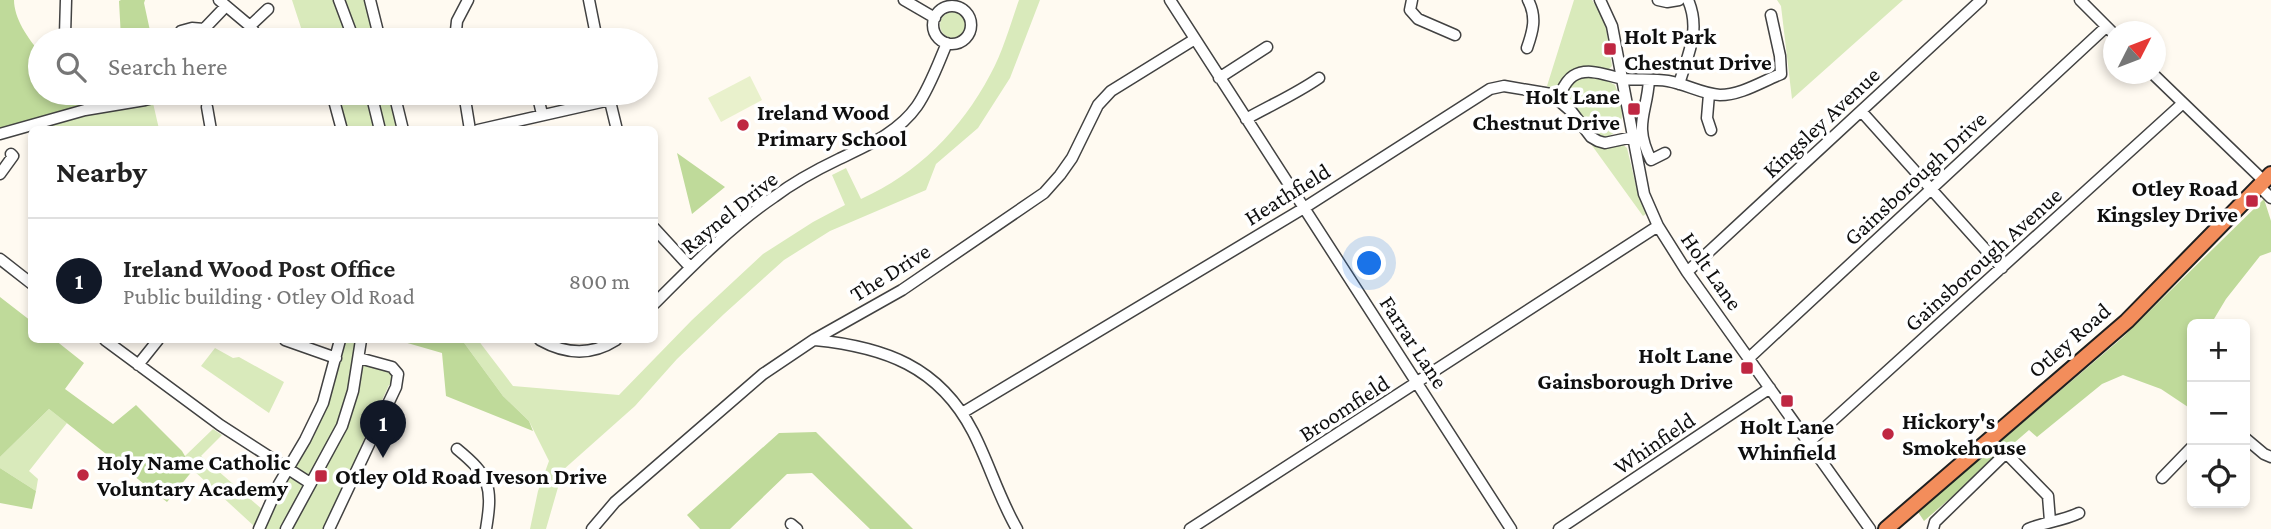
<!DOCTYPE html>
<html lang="en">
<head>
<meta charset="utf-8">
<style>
  :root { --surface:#fff; --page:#f2f2f2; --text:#222; --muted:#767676; --line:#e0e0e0; --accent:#111827 }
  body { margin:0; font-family:"Crimson Pro",serif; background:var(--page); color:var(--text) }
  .controls { position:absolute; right:21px; bottom:21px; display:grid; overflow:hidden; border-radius:10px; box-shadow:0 4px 10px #0003 }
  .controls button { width:63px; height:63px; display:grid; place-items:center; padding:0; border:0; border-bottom:2px solid var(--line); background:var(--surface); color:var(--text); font:35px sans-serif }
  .compass { position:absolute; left:2103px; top:21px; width:63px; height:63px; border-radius:50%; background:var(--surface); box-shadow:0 4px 10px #0003; rotate:48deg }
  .you { position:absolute; left:1370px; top:264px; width:24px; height:24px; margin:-18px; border:5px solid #fff; border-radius:50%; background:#1a73e8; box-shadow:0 0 0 10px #1a73e833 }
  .badge { display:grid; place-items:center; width:46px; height:46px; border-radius:50%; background:var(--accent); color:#fff; font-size:23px; font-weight:700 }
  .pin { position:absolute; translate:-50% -58px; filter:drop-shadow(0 2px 4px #0008) }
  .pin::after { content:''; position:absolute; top:37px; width:24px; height:21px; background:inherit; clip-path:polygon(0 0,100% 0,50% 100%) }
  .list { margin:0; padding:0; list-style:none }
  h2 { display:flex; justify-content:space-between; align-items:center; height:91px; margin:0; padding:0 28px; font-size:30px }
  h2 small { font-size:23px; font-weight:400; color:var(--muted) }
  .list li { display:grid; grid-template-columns:46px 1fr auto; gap:21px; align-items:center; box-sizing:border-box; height:126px; padding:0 28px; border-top:2px solid var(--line) }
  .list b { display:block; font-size:26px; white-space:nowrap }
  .list p { margin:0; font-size:23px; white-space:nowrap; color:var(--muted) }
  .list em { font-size:23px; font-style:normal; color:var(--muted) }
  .icon { flex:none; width:38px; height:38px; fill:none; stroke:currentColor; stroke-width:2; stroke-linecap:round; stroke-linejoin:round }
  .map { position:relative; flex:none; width:2271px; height:529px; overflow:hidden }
  .search { position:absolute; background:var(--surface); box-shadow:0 4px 10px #0003; left:28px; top:28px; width:630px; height:77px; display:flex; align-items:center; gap:18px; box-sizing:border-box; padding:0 24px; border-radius:38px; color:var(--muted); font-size:26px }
  .panel { position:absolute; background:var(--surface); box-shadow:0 4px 10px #0003; left:28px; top:126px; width:630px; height:217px; border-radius:10px }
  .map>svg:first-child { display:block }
</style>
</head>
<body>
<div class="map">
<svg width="2271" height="529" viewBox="0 0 2271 529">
  <rect width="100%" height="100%" fill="#fffaf1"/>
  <!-- green -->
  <path fill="#d9eabb" d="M292,0H367L377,40H305Z
    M1019,0H1040L1010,78L978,128L936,164L926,190L830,231L784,260L724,314L677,359L635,406L563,470L546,529H530L538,491L549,461L529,421L503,396L462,340H478L513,386L619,395L692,320L763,254L813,222L845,205L832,175L846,168L861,199C917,174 961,130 990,75C1003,52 1010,25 1019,0Z
    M1574,0H1592L1601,14L1606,28L1612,66L1608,70C1584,72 1568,66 1556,90L1547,86Z
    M1777,0H1903L1792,99L1781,6Z
    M940 25a13 13 0 1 1 26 0a13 13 0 1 1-26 0Z
    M1593,77L1603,78L1615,85C1623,105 1629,130 1604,138L1589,130L1565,95C1568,79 1579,78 1593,77Z
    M332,93H390L400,129H342Z
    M153,103L159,129L36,130L86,114Z
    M1588,140L1622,144L1627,148L1638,194L1646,214L1643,216Z
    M340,340H356L353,361L390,371L393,376V383L389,385L360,448L358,458L324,529H265L298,461Z
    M215,348L233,358L239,357L284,382L269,413L201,366Z
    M49,409L67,423L29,471L38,479L36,491L0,468V457Z
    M213,429L222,435L201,456L263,510L254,526L193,470L185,456Z"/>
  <!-- forest -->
  <path fill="#bfda9a" d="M0,0H14C14,18 28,39 40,52V93H147L85,104L0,129Z
    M121,0H145L144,3L152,40H119L121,38L119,1Z
    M677,153L725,187L692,214Z
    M2264,199L2271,221V252L2260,256L2226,299L2211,324H2192V406L2188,407L2161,389L2123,375L2102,384L2037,437L2029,430L1924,521L1918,512L2122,338Z
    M0,297L31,321L32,340H55L84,363L65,389L113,424L136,405L182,451L193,470L167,502L49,409L0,457Z
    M397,340H462L503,396L529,421L533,431L446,396L442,353Z
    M816,432L913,529H870L812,473L787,474L730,529H700L687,515L779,433Z
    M0,468L36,491L32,509L0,503Z"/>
  <!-- pitch -->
  <path fill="#e9f1cc" d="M750,76L762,100L721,122L708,98Z"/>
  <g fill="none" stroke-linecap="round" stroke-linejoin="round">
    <defs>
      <path id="minor" d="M219,0L250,26L260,40
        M339,0L354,40
        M370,0L380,40
        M589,0L597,40
        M904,0L935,18
        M1170,0L1511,529
        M1412,0L1410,10L1418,19L1455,35
        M1600,0L1612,26L1644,194L1658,226L1687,272L1870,529
        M1658,0L1667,2L1679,0
        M2080,0L2114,34
        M933 25a19 19 0 1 1 38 0a19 19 0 1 1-38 0Z
        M250,26L268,9
        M204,29L226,6
        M204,29L209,40
        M181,31L192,28L204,29
        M65,35L66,0
        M455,40L457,21L468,0
        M1527,48C1533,31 1537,17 1528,0
        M2153,74L2264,181
        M1219,78L1267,47
        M1649,80C1647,114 1633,124 1651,160L1665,153
        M1679,84C1688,54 1701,30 1688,0
        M332,93L342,130
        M371,93L380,130
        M394,93L403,130
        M464,93L470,130
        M537,93L542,114
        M608,93L617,130
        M1709,94L1707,118L1711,130
        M1558,98C1562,91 1565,81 1573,76C1589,66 1609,77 1625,79C1640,80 1654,79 1668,81C1686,84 1702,94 1720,95C1741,95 1761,82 1781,74L1780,56L1771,15
        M207,107L211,130
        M1861,111L2002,268
        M1246,119C1271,105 1296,94 1319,78
        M478,130L610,100
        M0,134L85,110L145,100L172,93
        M0,174L13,156L11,154
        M2259,186L2271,198
        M654,228L690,267
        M0,259L32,284
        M1687,272L1981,0
        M654,304C692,266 730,227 774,197C794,182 816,170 839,159C868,145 898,133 917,106C930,87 938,64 947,43
        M105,340L220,425L310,483
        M285,340L336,358
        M540,340C565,354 591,356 616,340
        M815,340C884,347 939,366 973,432C989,463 999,498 1017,529
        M1749,358L2106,27
        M138,365L158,340
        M962,413L1304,208L1490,89L1504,86L1551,94L1572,112L1591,137L1598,141L1605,143L1633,137
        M2245,438L2264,454L2271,457
        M1808,443L2183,103
        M457,449C490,476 493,487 486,529
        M2162,478L2192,447
        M791,524L797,529
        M259,529L279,484L305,440L323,403L340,340
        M286,529L342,426L353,391L361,340
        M329,529L396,387L398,374L392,367L359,358
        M592,529L615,502L763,374L815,339L902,290L1044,193L1060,175L1072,158L1098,105L1111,91L1195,39
        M1190,529L1658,226
        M1559,529L1770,388
        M1933,529L1935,522L2006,453L2048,496L2050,521
        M2028,529C2045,522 2062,521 2079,513"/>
      <path id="highway" d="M1886,529L2127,321L2271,174"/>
    </defs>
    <!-- minor casing -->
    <use href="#minor" stroke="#424242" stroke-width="13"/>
    <!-- highway casing -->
    <use href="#highway" stroke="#202020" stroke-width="18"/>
    <!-- minor -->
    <use href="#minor" stroke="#fff" stroke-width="10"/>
    <!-- highway -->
    <use href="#highway" stroke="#f38d5b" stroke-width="14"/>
  </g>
  <!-- markers -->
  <g fill="#bf2742" stroke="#fff" stroke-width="2.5">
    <rect x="1603" y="42" width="14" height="14" rx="3.5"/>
    <rect x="1627" y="102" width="14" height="14" rx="3.5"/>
    <circle cx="743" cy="125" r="7"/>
    <rect x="2245" y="194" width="14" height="14" rx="3.5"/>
    <rect x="1740" y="361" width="14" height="14" rx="3.5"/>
    <rect x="1780" y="394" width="14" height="14" rx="3.5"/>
    <circle cx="1888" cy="434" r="7"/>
    <circle cx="83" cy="475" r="7"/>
    <rect x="314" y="469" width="14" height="14" rx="3.5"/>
  </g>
  <g text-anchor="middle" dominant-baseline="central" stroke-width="7" stroke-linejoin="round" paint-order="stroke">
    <!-- poi labels -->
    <g font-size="23" font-weight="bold" fill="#0f0f0f" stroke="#fff" text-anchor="start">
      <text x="1624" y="36">Holt Park<tspan x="1624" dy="26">Chestnut Drive</tspan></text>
      <text x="1620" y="96" text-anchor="end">Holt Lane<tspan x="1620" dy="26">Chestnut Drive</tspan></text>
      <text x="757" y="112">Ireland Wood<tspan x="757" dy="26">Primary School</tspan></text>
      <text x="2238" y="188" text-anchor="end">Otley Road<tspan x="2238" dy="26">Kingsley Drive</tspan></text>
      <text x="1733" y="355" text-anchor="end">Holt Lane<tspan x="1733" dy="26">Gainsborough Drive</tspan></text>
      <text x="1902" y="421">Hickory's<tspan x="1902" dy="26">Smokehouse</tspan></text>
      <text x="1787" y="426" text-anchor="middle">Holt Lane<tspan x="1787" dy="26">Whinfield</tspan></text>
      <text x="97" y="462">Holy Name Catholic<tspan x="97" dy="26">Voluntary Academy</tspan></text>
      <text x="335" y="476">Otley Old Road Iveson Drive</text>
    </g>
    <!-- street labels -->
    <g font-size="23" fill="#0f0f0f" stroke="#fff">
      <text transform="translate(1821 122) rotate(-43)">Kingsley Avenue</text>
      <text transform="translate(1915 178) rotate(-43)">Gainsborough Drive</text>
      <text transform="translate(1287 194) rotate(-32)">Heathfield</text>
      <text transform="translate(729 212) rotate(-39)">Raynel Drive</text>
      <text transform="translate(1983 259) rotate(-42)">Gainsborough Avenue</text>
      <text transform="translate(1712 271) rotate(55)">Holt Lane</text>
      <text transform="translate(890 272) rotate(-32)">The Drive</text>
      <text transform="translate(2069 340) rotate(-41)">Otley Road</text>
      <text transform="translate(1414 342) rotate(57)">Farrar Lane</text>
      <text transform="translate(1344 408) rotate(-33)">Broomfield</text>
      <text transform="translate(1654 443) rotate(-34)">Whinfield</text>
    </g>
  </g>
</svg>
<div class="controls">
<button>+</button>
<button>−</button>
<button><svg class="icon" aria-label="locate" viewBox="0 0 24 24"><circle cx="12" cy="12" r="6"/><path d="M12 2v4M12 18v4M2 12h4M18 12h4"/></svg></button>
</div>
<svg class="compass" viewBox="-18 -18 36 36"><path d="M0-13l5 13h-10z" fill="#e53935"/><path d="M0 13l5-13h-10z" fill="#767676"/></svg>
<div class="you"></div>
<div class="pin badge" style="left:383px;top:458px">1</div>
<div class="search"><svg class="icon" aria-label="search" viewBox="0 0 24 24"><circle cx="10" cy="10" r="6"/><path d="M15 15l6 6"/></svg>Search here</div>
<section class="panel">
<h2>Nearby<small></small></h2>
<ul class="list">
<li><span class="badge">1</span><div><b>Ireland Wood Post Office</b><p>Public building · Otley Old Road</p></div><em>800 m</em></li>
</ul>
</section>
</div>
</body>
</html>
